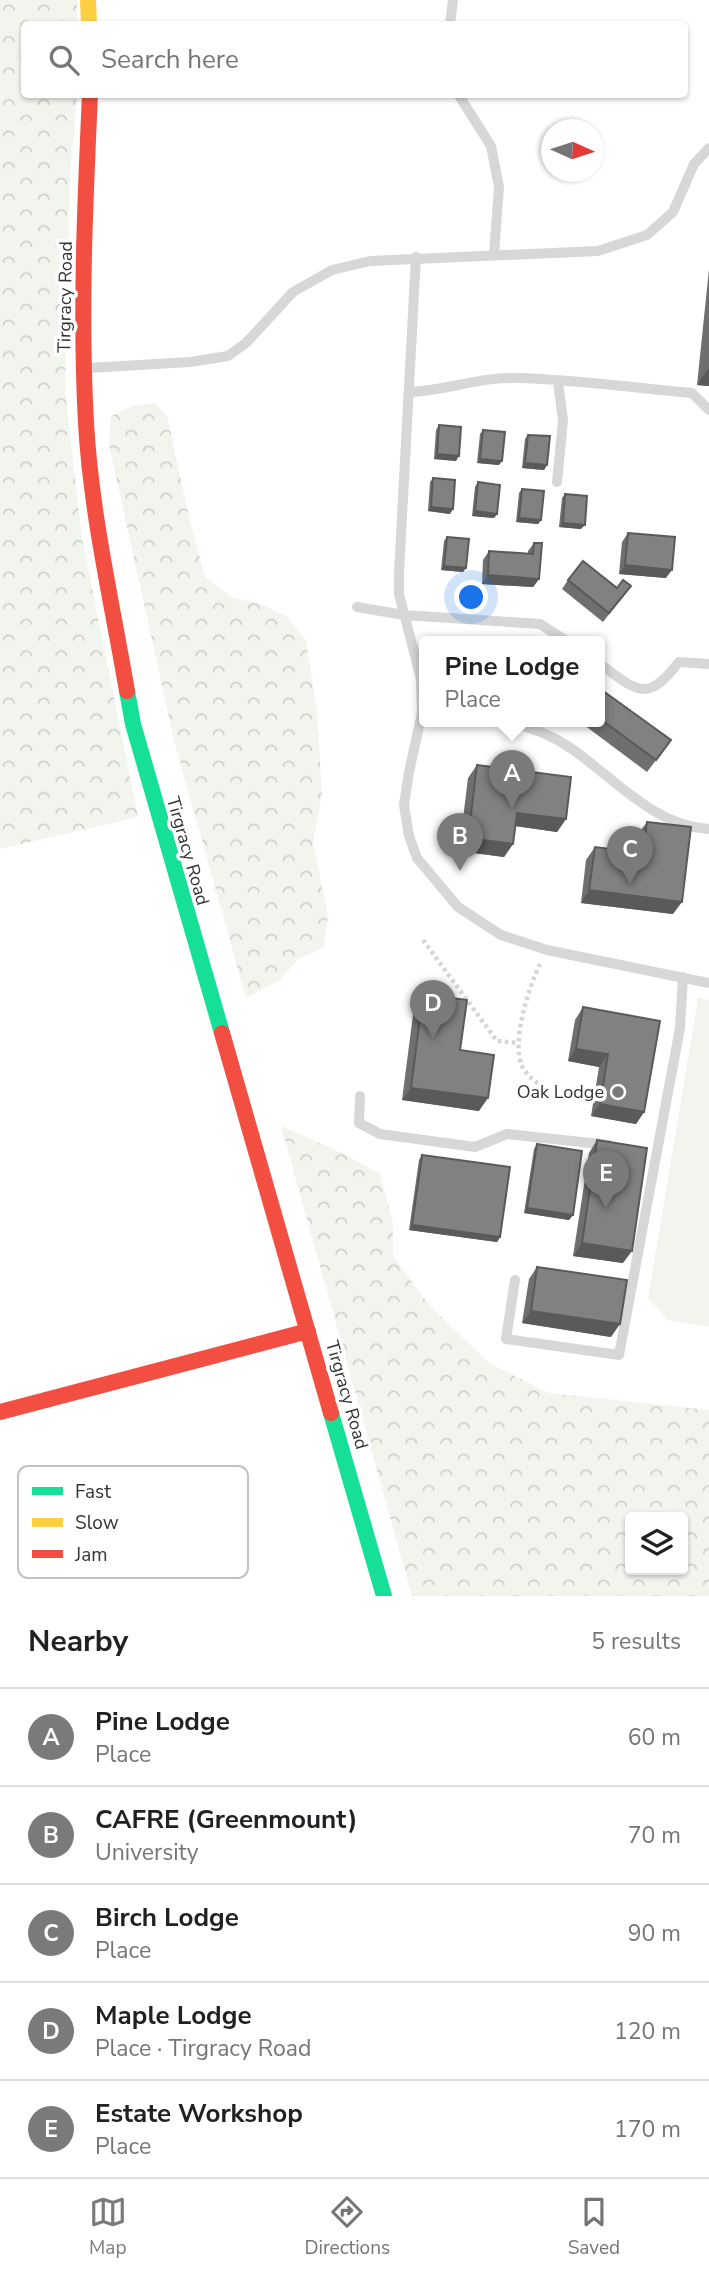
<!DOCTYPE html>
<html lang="en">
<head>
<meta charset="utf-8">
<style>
  :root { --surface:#fff; --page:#f2f2f2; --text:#202124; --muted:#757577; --line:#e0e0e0; --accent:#7a7a7a }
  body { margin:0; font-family:"Nunito Sans",sans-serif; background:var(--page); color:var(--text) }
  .controls { position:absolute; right:21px; bottom:21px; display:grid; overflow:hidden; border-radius:7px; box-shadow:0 2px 5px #0004 }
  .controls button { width:63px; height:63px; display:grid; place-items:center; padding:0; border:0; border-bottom:2px solid var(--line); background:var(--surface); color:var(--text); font:35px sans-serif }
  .compass { position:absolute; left:541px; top:119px; width:63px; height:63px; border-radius:50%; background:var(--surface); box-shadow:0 2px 5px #0004; rotate:93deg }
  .you { position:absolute; left:472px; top:598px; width:24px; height:24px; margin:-18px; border:5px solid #fff; border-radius:50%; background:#1a73e8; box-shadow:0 0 0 10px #1a73e833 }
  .badge { display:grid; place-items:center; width:46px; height:46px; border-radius:50%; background:var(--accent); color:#fff; font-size:23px; font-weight:700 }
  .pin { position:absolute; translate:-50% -58px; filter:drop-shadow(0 2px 4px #0008) }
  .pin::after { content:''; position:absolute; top:37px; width:24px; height:21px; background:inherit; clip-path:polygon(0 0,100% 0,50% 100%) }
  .popup { position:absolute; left:419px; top:636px; width:186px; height:91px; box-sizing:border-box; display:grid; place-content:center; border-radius:7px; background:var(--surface); filter:drop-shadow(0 2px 5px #0005); font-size:23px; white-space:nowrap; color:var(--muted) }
  .popup b { font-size:26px; color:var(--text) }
  .popup::after { content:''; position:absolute; left:50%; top:100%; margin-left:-14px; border:14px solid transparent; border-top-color:var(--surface) }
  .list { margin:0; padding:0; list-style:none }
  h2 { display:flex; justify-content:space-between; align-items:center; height:91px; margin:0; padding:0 28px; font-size:30px }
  h2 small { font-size:23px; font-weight:400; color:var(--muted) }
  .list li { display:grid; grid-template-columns:46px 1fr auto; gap:21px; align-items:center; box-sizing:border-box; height:98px; padding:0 28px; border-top:2px solid var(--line) }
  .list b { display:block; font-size:26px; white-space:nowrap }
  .list p { margin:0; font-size:23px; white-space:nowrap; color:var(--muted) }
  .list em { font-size:23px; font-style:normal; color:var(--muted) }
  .icon { flex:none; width:38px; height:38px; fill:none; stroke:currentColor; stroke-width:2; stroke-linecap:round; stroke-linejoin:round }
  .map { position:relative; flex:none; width:709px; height:1596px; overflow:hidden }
  .search { position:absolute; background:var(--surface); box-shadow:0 2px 5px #0004; left:21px; right:21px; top:21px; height:77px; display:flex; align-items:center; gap:18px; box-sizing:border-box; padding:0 24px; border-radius:7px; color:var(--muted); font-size:26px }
  .sheet { height:581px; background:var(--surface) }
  nav { display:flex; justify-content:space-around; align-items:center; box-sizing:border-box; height:98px; border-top:2px solid var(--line); background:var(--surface); font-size:19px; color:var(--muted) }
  nav a { display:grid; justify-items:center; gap:4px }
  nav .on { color:var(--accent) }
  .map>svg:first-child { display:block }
</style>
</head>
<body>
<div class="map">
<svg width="709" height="1596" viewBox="0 0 709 1596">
  <defs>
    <pattern id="forest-crowns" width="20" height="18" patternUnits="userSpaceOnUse" patternTransform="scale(1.75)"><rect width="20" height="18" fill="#f1f5ed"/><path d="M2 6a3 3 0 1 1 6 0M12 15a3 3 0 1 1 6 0" fill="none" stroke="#cfd2cc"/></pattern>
  </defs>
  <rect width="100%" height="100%" fill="#fff"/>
  <!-- forest -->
  <path fill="url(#forest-crowns)" fill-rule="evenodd" d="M0,0H77L78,24H24V94L77,95L70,175L65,390L82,538L138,817L0,849Z
    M155,403L167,416L189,517L205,577L233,598L261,604L286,616L306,641L317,711L322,794L313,843L328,916L324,947L297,960L280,980L246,998L175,744L109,445L111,416L133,406Z
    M281,1126L342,1153L380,1174L393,1223V1256L429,1305L490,1364L549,1393L709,1410V1596H412ZM630,1517H683V1570H630Z"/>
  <!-- garden -->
  <path fill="#f1f5ed" d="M698,998L709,1000V1327L668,1320L648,1298Z"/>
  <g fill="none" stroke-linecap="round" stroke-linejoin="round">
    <!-- path -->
    <path stroke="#d6d6d6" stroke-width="4.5" stroke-dasharray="3.5 3.5" stroke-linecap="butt" d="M423,940L497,1041L518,1043
      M540,964C529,987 511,1041 522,1066C530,1083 555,1094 572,1098"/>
    <!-- lane -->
    <path stroke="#d7d7d7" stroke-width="10" d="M450,24L453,0
      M458,94L491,146L499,187L494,254
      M416,257L399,572V594L421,679L422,713L409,772L404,805L409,836L417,858L458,907L501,935L547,950L709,983
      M88,368L190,362L228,356L246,343L293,292L332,270L370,261L598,251L647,235L673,212L694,164L709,148
      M409,392C445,391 479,377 515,378C574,379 634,388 692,393L709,410
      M557,482L563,420L558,382
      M357,607L404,615L540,624L568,642
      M600,664C638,692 647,703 679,662L709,664
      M508,722C531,727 553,736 572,749C615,779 654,826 709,829
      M360,1096L359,1123L380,1134L475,1147L507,1134L609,1145
      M515,1280L506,1339L619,1355L680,1028L683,977"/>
    <!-- fast -->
    <path stroke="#16e098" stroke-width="16" d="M127,691L133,724L222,1033
      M331,1413L384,1596"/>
    <!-- slow -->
    <path stroke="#ffcf43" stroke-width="16" d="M88,0L89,24"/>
    <!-- jam -->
    <path stroke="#f24e42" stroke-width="16" d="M90,94C85,204 80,313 86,423C91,513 112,603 127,691
      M222,1033L331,1413
      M0,1412L308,1331"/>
  </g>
  <!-- wall -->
  <path fill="#6f6f6f" d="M709,269V386L697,385Z
    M439,425L456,461L434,459L436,430Z
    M483,430L499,465L477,463L480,434Z
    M528,435L547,465L544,470L522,468L525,439Z
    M433,478L450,514L428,511L430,482Z
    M478,482L497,514L494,518L472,516L475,487Z
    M522,489L541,520L538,524L516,522L519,493Z
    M565,494L581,529L559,527L562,498Z
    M628,533L666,578L619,574L622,542Z
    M447,537L466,568L463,572L441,570L444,541Z
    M534,543L539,579L533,587L482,584L483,560L489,551L528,554V551Z
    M568,580L617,588L631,586L603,622L562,589Z
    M599,688L671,740L647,772L580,722H599Z
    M477,765L566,819L557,832L515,826L513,844L504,857L459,851L468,778Z
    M647,822L673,914L581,903L586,860L595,847L636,852L638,834Z
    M423,994L460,1050L479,1111L402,1100L414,1007Z
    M583,1007L644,1112L636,1124L591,1116L599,1067L568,1061L575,1020Z
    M597,1140L623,1263L573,1256L589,1153Z
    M537,1144L573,1215L569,1220L524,1213L534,1149Z
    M422,1155L500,1237L497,1242L409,1230L419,1160Z
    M537,1267L611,1337L522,1323L529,1279Z"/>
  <!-- shaded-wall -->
  <path fill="#5a5a5a" d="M708,369H709V386L697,385Z
    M437,454L459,456L456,461L434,459Z
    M480,459L502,461L499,465L477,463Z
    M525,463L547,465L544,470L522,468Z
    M431,507L453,509L450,514L428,511Z
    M475,511L497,514L494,518L472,516Z
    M519,518L541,520L538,524L516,522Z
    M563,523L585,525L581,529L559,527Z
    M625,565L672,570L666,578L619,574Z
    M444,566L466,568L463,572L441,570Z
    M488,575L539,579L533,587L482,584Z
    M517,813L566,819L557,832L508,825Z
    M468,838L513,844L504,857L459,851Z
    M589,890L682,902L673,914L581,903Z
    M576,1049L608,1054L599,1067L568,1061Z
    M411,1088L488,1098L479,1111L402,1100Z
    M600,1104L644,1112L636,1124L591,1116Z
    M527,1208L573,1215L569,1220L524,1213Z
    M412,1225L500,1237L497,1242L409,1230Z
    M582,1243L632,1251L623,1263L573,1256Z
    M531,1311L620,1324L611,1337L522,1323Z"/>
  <!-- building -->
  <path fill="#818181" stroke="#5a5a5a" stroke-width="2" d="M439,425L461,427L459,456L437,454Z
    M483,430L505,432L502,461L480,459Z
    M528,435L550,436L547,465L525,463Z
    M433,478L455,480L453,509L431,507Z
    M478,482L500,485L497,514L475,511Z
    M522,489L544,491L541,520L519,518Z
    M565,494L587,496L585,525L563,523Z
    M628,533L675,537L672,570L625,565Z
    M447,537L469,539L466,568L444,566Z
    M534,543H542L539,579L488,575L489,551L533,554Z
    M583,561L617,588L623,580L631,586L609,613L568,580Z
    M599,688L671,740L656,760L599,718Z
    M477,765L571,777L566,819L517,813L513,844L468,838Z
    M647,822L691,827L682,902L589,890L595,847L643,853Z
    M423,994L467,1000L460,1050L494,1055L488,1098L411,1088Z
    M583,1007L660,1021L644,1112L600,1104L608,1054L576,1049Z
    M597,1140L647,1148L632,1251L582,1243Z
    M537,1144L582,1151L573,1215L527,1208Z
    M422,1155L510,1167L500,1237L412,1225Z
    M537,1267L627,1280L620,1324L531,1311Z"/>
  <!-- markers -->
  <circle fill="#7a7a7a" stroke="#fff" stroke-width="2.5" cx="618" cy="1092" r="7"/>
  <g text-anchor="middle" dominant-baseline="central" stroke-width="7" stroke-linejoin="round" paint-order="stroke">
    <!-- street labels -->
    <g font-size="18" fill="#333" stroke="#fff">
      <text transform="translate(65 297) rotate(-89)">Tirgracy Road</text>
      <text transform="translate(188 851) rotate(74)">Tirgracy Road</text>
      <text transform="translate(347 1395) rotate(74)">Tirgracy Road</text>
    </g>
    <!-- poi labels -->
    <g font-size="18" fill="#333" stroke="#fff" text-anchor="end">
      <text x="604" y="1092">Oak Lodge</text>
    </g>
  </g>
  <!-- legend -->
  <rect x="18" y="1466" width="230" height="112" rx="10" fill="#fff" stroke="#c2c2c2" stroke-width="2"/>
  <rect x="32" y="1487" width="31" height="8" fill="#16e098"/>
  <rect x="32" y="1518" width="31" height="9" fill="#ffcf43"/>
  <rect x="32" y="1550" width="31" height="8" fill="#f24e42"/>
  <g font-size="19" fill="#333">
    <text x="75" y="1498">Fast</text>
    <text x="75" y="1529">Slow</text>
    <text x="75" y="1561">Jam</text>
  </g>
</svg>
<div class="controls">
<button><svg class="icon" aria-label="layers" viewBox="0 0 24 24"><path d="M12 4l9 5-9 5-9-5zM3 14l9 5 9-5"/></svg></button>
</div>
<svg class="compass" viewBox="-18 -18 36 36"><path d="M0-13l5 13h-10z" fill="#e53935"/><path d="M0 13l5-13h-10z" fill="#757577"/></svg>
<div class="you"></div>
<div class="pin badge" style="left:512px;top:808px">A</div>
<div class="popup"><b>Pine Lodge</b>Place</div>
<div class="pin badge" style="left:460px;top:871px">B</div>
<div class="pin badge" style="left:630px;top:884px">C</div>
<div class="pin badge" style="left:433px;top:1038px">D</div>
<div class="pin badge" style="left:606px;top:1208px">E</div>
<div class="search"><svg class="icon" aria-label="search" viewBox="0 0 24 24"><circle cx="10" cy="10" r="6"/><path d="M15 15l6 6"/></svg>Search here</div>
</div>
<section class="sheet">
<h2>Nearby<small>5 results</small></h2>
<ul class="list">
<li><span class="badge">A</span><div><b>Pine Lodge</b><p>Place</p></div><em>60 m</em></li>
<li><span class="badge">B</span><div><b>CAFRE (Greenmount)</b><p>University</p></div><em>70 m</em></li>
<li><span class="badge">C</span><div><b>Birch Lodge</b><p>Place</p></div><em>90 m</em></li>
<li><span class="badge">D</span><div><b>Maple Lodge</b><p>Place · Tirgracy Road</p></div><em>120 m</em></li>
<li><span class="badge">E</span><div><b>Estate Workshop</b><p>Place</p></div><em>170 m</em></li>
</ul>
</section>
<nav>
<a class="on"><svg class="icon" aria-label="map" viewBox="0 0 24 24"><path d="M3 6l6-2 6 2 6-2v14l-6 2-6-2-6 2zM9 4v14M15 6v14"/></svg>Map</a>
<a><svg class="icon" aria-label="directions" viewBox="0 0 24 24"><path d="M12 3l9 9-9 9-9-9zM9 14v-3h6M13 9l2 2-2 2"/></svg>Directions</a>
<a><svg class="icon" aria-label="saved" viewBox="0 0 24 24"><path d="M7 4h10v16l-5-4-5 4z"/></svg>Saved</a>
</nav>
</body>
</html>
